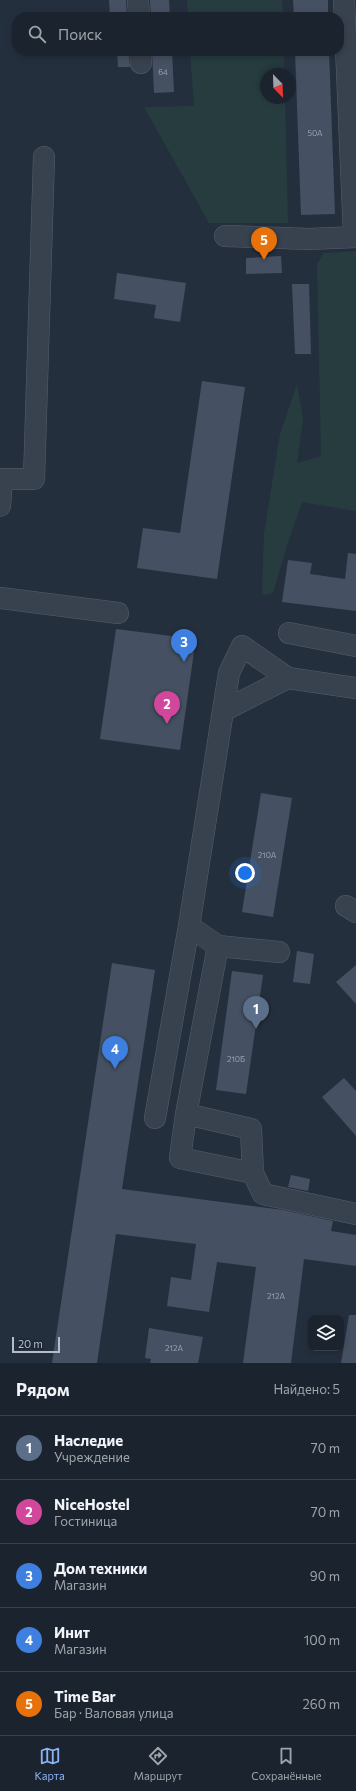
<!DOCTYPE html>
<html lang="ru">
<head>
<meta charset="utf-8">
<style>
  :root { --surface:#1b232e; --page:#242b36; --text:#f1f3f6; --muted:#a0a4aa; --line:#39404a; --accent:#8ab4f8 }
  body { margin:0; font-family:Commissioner,sans-serif; background:var(--page); color:var(--text) }
  .controls { position:absolute; right:12px; bottom:12px; display:grid; overflow:hidden; border-radius:8px; box-shadow:0 2px 6px #0003 }
  .controls button { width:36px; height:36px; display:grid; place-items:center; padding:0; border:0; border-bottom:1px solid var(--line); background:var(--surface); color:var(--text); font:20px sans-serif }
  .compass { position:absolute; left:260px; top:68px; width:36px; height:36px; border-radius:50%; background:var(--surface); box-shadow:0 2px 6px #0003; rotate:157deg }
  .scale { position:absolute; left:12px; bottom:10px; width:48px; box-sizing:border-box; padding-left:4px; border:2px solid #b4bcc9; border-top:0; font-size:11px; line-height:14px; white-space:nowrap; color:#b4bcc9; -webkit-text-stroke:3px #1d2633; paint-order:stroke }
  .you { position:absolute; left:245px; top:873px; width:14px; height:14px; margin:-10px; border:3px solid #fff; border-radius:50%; background:#1a73e8; box-shadow:0 0 0 6px #1a73e833 }
  .badge { display:grid; place-items:center; width:26px; height:26px; border-radius:50%; background:var(--accent); color:#fff; font-size:13px; font-weight:700 }
  .pin { position:absolute; translate:-50% -33px; filter:drop-shadow(0 1px 2px #0008) }
  .pin::after { content:''; position:absolute; top:21px; width:14px; height:12px; background:inherit; clip-path:polygon(0 0,100% 0,50% 100%) }
  .list { margin:0; padding:0; list-style:none }
  h2 { display:flex; justify-content:space-between; align-items:center; height:52px; margin:0; padding:0 16px; font-size:17px }
  h2 small { font-size:13px; font-weight:400; color:var(--muted) }
  .list li { display:grid; grid-template-columns:26px 1fr auto; gap:12px; align-items:center; box-sizing:border-box; height:64px; padding:0 16px; border-top:1px solid var(--line) }
  .list b { display:block; font-size:15px; white-space:nowrap }
  .list p { margin:0; font-size:13px; white-space:nowrap; color:var(--muted) }
  .list em { font-size:13px; font-style:normal; color:var(--muted) }
  .icon { flex:none; width:22px; height:22px; fill:none; stroke:currentColor; stroke-width:2; stroke-linecap:round; stroke-linejoin:round }
  .map { position:relative; flex:none; width:356px; height:1363px; overflow:hidden }
  .search { position:absolute; background:var(--surface); box-shadow:0 2px 6px #0003; left:12px; right:12px; top:12px; height:44px; display:flex; align-items:center; gap:10px; box-sizing:border-box; padding:0 14px; border-radius:16px; color:var(--muted); font-size:15px }
  .sheet { height:372px; background:var(--surface) }
  nav { display:flex; justify-content:space-around; align-items:center; box-sizing:border-box; height:56px; border-top:1px solid var(--line); background:var(--surface); font-size:11px; color:var(--muted) }
  nav a { display:grid; justify-items:center; gap:2px }
  nav .on { color:var(--accent) }
  .map>svg:first-child { display:block }
</style>
</head>
<body>
<div class="map">
<svg width="356" height="1363" viewBox="0 0 356 1363">
  <rect width="100%" height="100%" fill="#242f3e"/>
  <!-- green -->
  <path fill="#263c3f" d="M187,0H282L283,17H188Z
    M190,51H284V74H266V98H285L288,223H209L144,107L194,106Z
    M356,251V511L302,502L287,546L273,593L262,595L264,533L280,434L297,384L303,419L297,463L321,456L317,264L324,253Z"/>
  <!-- building -->
  <path fill="#455162" d="M109,0H126L127,17H110Z
    M150,0H169L170,17H151Z
    M293,0H328V17H294Z
    M117,51H128L130,67H118Z
    M152,51H172L174,92L154,93Z
    M295,51H329L335,214L301,215Z
    M281,256L282,273L246,274V258Z
    M117,273L186,283L180,322L154,318L156,305L114,299Z
    M292,284H309L311,354H295Z
    M202,381L245,387L217,579L137,568L143,528L180,533Z
    M348,553L356,554V611L282,602L288,560L312,563L310,574L345,579Z
    M116,629L187,638L185,651L194,652L180,750L100,739Z
    M261,793L292,798L273,917L242,912Z
    M297,951L314,954L310,984L293,982Z
    M112,963L155,970L122,1189L283,1210L333,1221L331,1231L356,1235V1266L304,1259L291,1363H243L256,1267L217,1262L209,1312L167,1306L171,1277L191,1280L196,1244L116,1234L97,1363H52Z
    M356,965V1004L336,982Z
    M232,971L263,975L246,1094L216,1090Z
    M344,1078L356,1091V1136L322,1097Z
    M291,1175L310,1179L308,1191L288,1187Z
    M349,1315H356V1363H341Z
    M149,1328L203,1337L198,1363H150L151,1359L145,1358Z"/>
  <g fill="none" stroke-linecap="round" stroke-linejoin="round">
    <defs>
      <path id="minor" d="M138,0L139,17
        M344,0L354,237
        M140,51L141,63
        M225,236L309,239L356,237
        M0,506L2,479H34L44,157
        M0,598L118,613
        M289,633L356,646
        M356,688L288,678L242,646L229,673L189,926L218,946L186,1114L251,1129L253,1173L263,1194L356,1214
        M223,711L288,678
        M346,906L356,912
        M218,946L279,952
        M186,1114L180,1158L253,1173
        M155,1118L189,926"/>
    </defs>
    <!-- minor casing -->
    <use href="#minor" stroke="#565f6c" stroke-width="22"/>
    <!-- minor -->
    <use href="#minor" stroke="#38414e" stroke-width="21"/>
  </g>
  <g text-anchor="middle" dominant-baseline="central" stroke-width="3.5" stroke-linejoin="round" paint-order="stroke">
    <!-- number labels -->
    <g font-size="8" fill="#98a1af">
      <text x="163" y="72">64</text>
      <text x="315" y="133">50А</text>
      <text x="267" y="855">210А</text>
      <text x="236" y="1059">210Б</text>
      <text x="276" y="1296">212А</text>
      <text x="174" y="1348">212А</text>
    </g>
  </g>
</svg>
<div class="controls">
<button><svg class="icon" aria-label="layers" viewBox="0 0 24 24"><path d="M12 4l9 5-9 5-9-5zM3 14l9 5 9-5"/></svg></button>
</div>
<svg class="compass" viewBox="-18 -18 36 36"><path d="M0-13l5 13h-10z" fill="#e53935"/><path d="M0 13l5-13h-10z" fill="#a0a4aa"/></svg>
<div class="scale">20 m</div>
<div class="you"></div>
<div class="pin badge" style="left:256px;top:1029px;background:#5c6f8a">1</div>
<div class="pin badge" style="left:167px;top:724px;background:#d1479c">2</div>
<div class="pin badge" style="left:184px;top:662px;background:#3f7fe0">3</div>
<div class="pin badge" style="left:115px;top:1069px;background:#3f7fe0">4</div>
<div class="pin badge" style="left:264px;top:260px;background:#e8710a">5</div>
<div class="search"><svg class="icon" aria-label="search" viewBox="0 0 24 24"><circle cx="10" cy="10" r="6"/><path d="M15 15l6 6"/></svg>Поиск</div>
</div>
<section class="sheet">
<h2>Рядом<small>Найдено: 5</small></h2>
<ul class="list">
<li><span class="badge" style="background:#5c6f8a">1</span><div><b>Наследие</b><p>Учреждение</p></div><em>70 m</em></li>
<li><span class="badge" style="background:#d1479c">2</span><div><b>NiceHostel</b><p>Гостиница</p></div><em>70 m</em></li>
<li><span class="badge" style="background:#3f7fe0">3</span><div><b>Дом техники</b><p>Магазин</p></div><em>90 m</em></li>
<li><span class="badge" style="background:#3f7fe0">4</span><div><b>Инит</b><p>Магазин</p></div><em>100 m</em></li>
<li><span class="badge" style="background:#e8710a">5</span><div><b>Time Bar</b><p>Бар · Валовая улица</p></div><em>260 m</em></li>
</ul>
</section>
<nav>
<a class="on"><svg class="icon" aria-label="map" viewBox="0 0 24 24"><path d="M3 6l6-2 6 2 6-2v14l-6 2-6-2-6 2zM9 4v14M15 6v14"/></svg>Карта</a>
<a><svg class="icon" aria-label="directions" viewBox="0 0 24 24"><path d="M12 3l9 9-9 9-9-9zM9 14v-3h6M13 9l2 2-2 2"/></svg>Маршрут</a>
<a><svg class="icon" aria-label="saved" viewBox="0 0 24 24"><path d="M7 4h10v16l-5-4-5 4z"/></svg>Сохранённые</a>
</nav>
</body>
</html>
